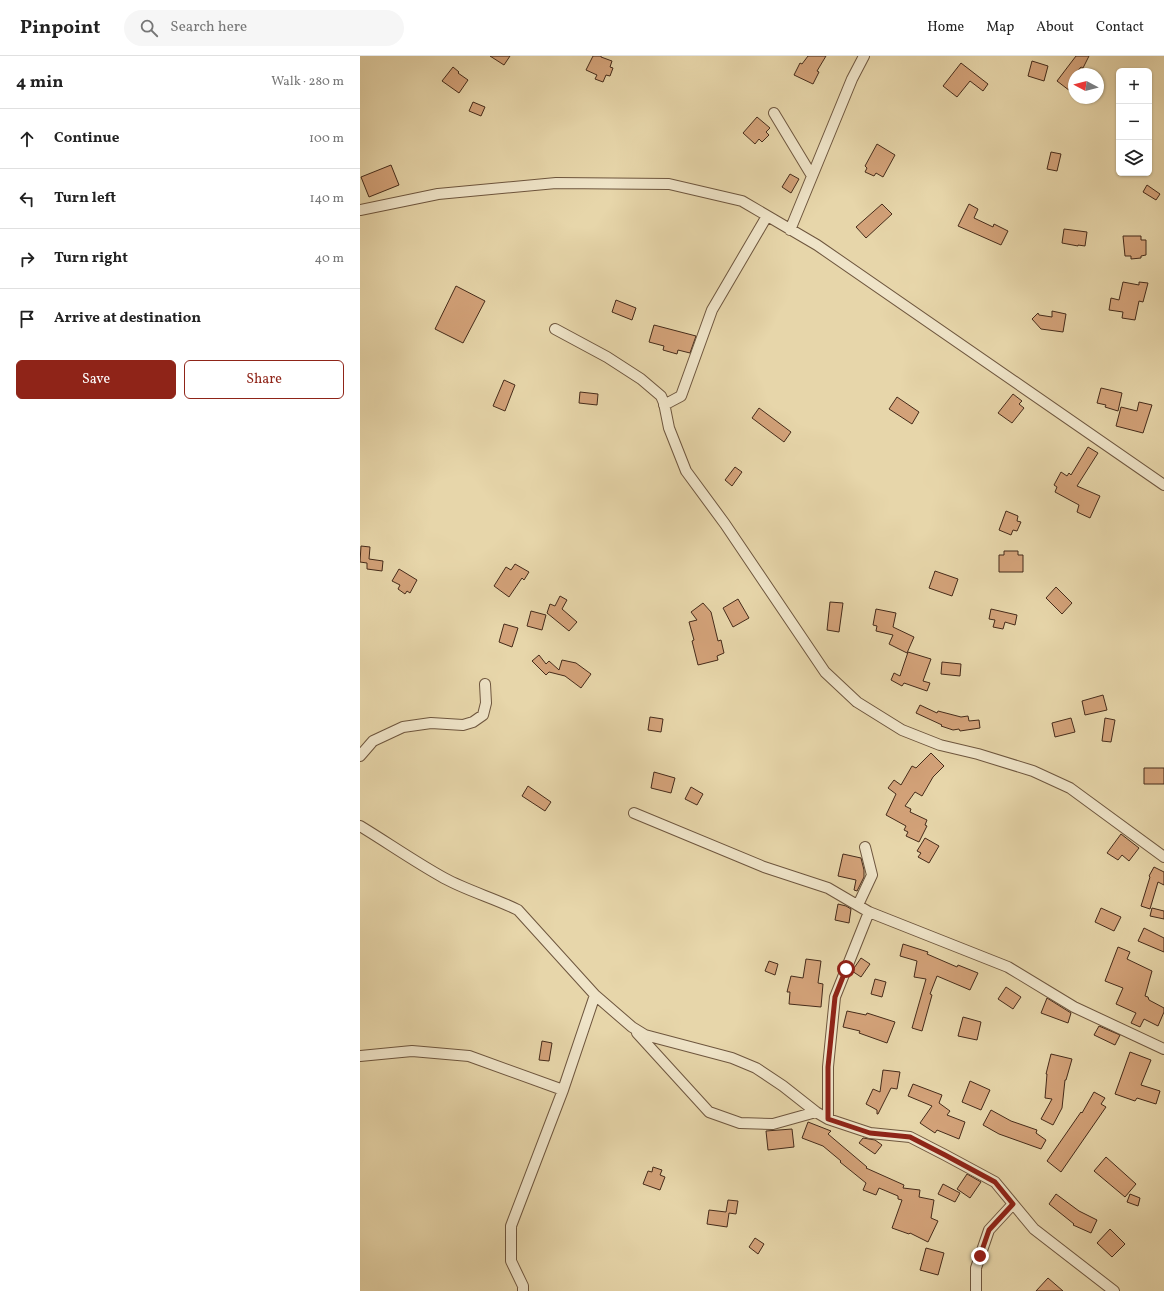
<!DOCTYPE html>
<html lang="en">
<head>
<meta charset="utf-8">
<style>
  :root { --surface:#fff; --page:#f6f6f6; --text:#222; --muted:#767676; --line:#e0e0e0; --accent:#8f2418 }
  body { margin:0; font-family:Vollkorn,serif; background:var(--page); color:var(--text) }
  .controls { position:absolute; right:12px; top:12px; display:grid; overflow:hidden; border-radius:6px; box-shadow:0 1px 3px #0004 }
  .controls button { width:36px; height:36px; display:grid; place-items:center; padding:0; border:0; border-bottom:1px solid var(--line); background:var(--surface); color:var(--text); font:20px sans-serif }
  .compass { position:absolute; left:708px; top:12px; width:36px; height:36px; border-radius:50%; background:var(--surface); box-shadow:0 1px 3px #0004; rotate:277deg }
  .stop { position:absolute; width:12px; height:12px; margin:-9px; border:3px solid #8f2418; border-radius:50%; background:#fff }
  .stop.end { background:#8f2418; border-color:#fff; box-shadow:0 1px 4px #0008 }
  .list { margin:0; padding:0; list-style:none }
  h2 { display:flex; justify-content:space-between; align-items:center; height:52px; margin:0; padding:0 16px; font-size:17px }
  h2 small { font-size:13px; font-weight:400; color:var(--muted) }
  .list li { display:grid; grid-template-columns:26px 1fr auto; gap:12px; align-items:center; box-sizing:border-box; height:60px; padding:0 16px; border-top:1px solid var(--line) }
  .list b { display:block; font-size:15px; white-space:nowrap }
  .list em { font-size:13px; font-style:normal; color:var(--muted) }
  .actions { display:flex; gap:8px; padding:12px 16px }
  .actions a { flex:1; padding:9px 0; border:1px solid var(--accent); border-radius:6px; text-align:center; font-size:14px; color:var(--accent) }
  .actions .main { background:var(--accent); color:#fff }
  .icon { flex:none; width:22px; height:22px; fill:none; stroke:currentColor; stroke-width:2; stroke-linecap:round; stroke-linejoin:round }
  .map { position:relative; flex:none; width:804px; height:1235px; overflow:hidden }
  header { display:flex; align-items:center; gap:24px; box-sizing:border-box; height:56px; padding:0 20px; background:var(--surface); border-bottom:1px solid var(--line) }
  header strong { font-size:19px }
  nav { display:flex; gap:22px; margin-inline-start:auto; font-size:14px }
  .search { width:280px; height:36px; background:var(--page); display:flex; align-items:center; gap:10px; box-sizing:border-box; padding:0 14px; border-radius:22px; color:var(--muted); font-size:15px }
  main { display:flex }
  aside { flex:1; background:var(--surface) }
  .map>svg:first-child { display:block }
</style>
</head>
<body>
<header>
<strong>Pinpoint</strong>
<div class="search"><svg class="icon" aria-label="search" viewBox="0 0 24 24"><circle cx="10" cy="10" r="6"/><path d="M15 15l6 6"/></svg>Search here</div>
<nav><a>Home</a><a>Map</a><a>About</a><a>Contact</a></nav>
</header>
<main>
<aside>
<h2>4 min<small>Walk · 280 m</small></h2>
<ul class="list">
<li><svg class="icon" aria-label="ahead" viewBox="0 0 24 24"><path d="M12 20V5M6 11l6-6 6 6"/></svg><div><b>Continue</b></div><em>100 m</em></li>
<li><svg class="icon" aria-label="left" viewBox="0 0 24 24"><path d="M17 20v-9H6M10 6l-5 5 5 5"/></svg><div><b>Turn left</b></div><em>140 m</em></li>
<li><svg class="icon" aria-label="right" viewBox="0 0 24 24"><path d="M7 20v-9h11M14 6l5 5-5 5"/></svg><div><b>Turn right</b></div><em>40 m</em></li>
<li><svg class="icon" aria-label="arrive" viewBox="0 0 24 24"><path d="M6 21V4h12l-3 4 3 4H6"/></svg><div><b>Arrive at destination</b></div></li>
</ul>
<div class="actions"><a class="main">Save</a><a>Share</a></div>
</aside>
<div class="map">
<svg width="804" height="1235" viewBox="0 0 804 1235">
  <rect width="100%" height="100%" fill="#e7d6aa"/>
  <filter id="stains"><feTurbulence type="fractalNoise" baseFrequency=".005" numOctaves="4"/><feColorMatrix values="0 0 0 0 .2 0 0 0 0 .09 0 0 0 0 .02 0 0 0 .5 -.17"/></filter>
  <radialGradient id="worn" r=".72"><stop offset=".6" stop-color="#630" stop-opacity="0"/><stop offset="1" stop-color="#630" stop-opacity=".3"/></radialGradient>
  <!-- building -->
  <path fill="#d3a279" stroke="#452b1a" d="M130,0H150L144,9Z
    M233,0H241V1L252,5L250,11L253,12L250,20L246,19L243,26L235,23L237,19L226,14Z
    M448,0H466L457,15L459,16L453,28L434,19L440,7L442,8Z
    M716,0H729L723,12L721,11L715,18H714L711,24L714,27V38L697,25Z
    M672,5L688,10L684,25L668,20Z
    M601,7L628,28L623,35L610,25L597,41L583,30Z
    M93,11L99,16L98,17L108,24L99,37L82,25Z
    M113,46L125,51L121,60L109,55Z
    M397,61L410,72L406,76L409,79L402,86L399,83L395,88L383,77Z
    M517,88L535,99L523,121L516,117L514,120L505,116L507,112L505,110Z
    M691,96L701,98L697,115L687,113Z
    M31,109L39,129L9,141L1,121Z
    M430,118L439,123L431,137L422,131Z
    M787,129L800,138L796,144L783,136Z
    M522,148L532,158L506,182L496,171Z
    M609,148L618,153L614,162L633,171L634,168L648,175L641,189L598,170Z
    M704,173L727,176L725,190L718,189V190L702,187Z
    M763,180H781V184H786V199L781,200V202L771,203V200H765Z
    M763,226L779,229V226L788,227L783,246L779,245L775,264L762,262L763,256L749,254L751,242L759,244Z
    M96,230L125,245L103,287L75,273Z
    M256,244L276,252L272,264L252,256Z
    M692,255L706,258L703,276L681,273L672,263L678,257L679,259L692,261Z
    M294,269L336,280L330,297L318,294L317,298L303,294L304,290L289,286Z
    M144,324L155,329L145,355L133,350Z
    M741,332L762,337L758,355L745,351L746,349L737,347Z
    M220,336L238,338L237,349L219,347Z
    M653,338L662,345L659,348L664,352L652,367L638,357Z
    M537,341L559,356L552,368L529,353Z
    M779,346L792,349L783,377L756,370L761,351L777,355Z
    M399,352L431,376L424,386L392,362Z
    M728,391L738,397L717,430L740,440L730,462L717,456L719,449L695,436L697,431L694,429L701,416L707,420L709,417L711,419Z
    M375,411L382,416L372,430L365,424Z
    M646,455L658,460L657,465L661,466L657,475L653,474L651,479L639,474Z
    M1,490L10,491L9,503L23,505L22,515L7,513V507L0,506Z
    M644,495H658V499H663V516H639V499H644Z
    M155,508L169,516L164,524L162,522L149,541L134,530L146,511L151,514Z
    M39,513L57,524L50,537L47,535L45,538L38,533L40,529L32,525Z
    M575,515L598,523L592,540L569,532Z
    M696,531L712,547L702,558L686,542Z
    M200,540L207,544L202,553L217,566L209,575L187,557L190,548L195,550Z
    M378,543L389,562L373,571L363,552Z
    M470,546L483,547L479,576L467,574Z
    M343,547L351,556L358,585L361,584L364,597L357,600L358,604L338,609L332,585L334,584L329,566L337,564L331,556Z
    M516,553L536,557L533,571L554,581L547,597L529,588L533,579L516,575L517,570L513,569Z
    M631,553L657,559L655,569L645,566L643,573L633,571L635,564L629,563Z
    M171,555L186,559L182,574L167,570Z
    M144,568L158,572L152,591L139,586Z
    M548,596L571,603L563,625L570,627L567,635L544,627L542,630L531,624L534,617L540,620Z
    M179,599L186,608L189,605L199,614L202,604L216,607L231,618L221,632L205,620L189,616L186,619L172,605Z
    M582,606L601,608L600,620L581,618Z
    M743,639L747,654L725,659L722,645Z
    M560,649L577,657L578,655L601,661L608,660L609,665L619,664L620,672L600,675L599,673L593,674L581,670L582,669L556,657Z
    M290,661L303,663L301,676L288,674Z
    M711,662L715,676L695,681L692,667Z
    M745,662L755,664L751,686L742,685Z
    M571,697L584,710L573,721L562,740L555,736L545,750L551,753L550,756L567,764L565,769L567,770L559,786L546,780L548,776L544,774L546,770L526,759L536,738L528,732L534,724L541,729L552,710L556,712Z
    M784,712H804V728H784Z
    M294,716L315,722L311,737L291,732Z
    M168,730L191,746L185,755L162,740Z
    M331,731L343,738L337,749L325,743Z
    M761,778L779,792L769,805L762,799L758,804L747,797Z
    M565,782L579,790L569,807L558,801L561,797L557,795Z
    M483,798L501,802L504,814V821L497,835L494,834L496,824L478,820Z
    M794,811L804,816V829L798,826L790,853L781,850L790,821L789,820Z
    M478,848L486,850L491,853L489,867L475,864Z
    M741,852L761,861L754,875L735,866Z
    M792,852L804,855V863L790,860Z
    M784,872L804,882V896L778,885Z
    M543,888L568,896L567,898L597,911L598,909L618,917L610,934L577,920L570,938L572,939L562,975L552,972L566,923L554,921L557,905L540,900Z
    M758,891L770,896L767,903L792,915L785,940L788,941L789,944L804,952V956L798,970L784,963L780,971L771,967L776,957L756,948L763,932L745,925Z
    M501,902L510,908L501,921L492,915Z
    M446,903L461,905L458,927L463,928L461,951L429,948L430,936H427L431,920L443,922Z
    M409,905L418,908L415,919L405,915Z
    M515,923L526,926L522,941L511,938Z
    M646,931L661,941L653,953L638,943Z
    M687,942L711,957L708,967L681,957Z
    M487,955L506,959L507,957L535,966L527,987L499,977L500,975L483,971Z
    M603,961L621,966L617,984L598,980Z
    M739,970L760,979L755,989L734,979Z
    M182,985L192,987L189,1005L179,1004Z
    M770,996L791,1004L781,1029L800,1035L796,1048L777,1042L775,1045L755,1038Z
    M691,998L712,1003L706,1024H705L702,1052L693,1069L681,1063L692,1043L685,1042L687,1018H686Z
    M523,1014L540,1016L537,1033L531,1032L518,1058H517V1054L506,1048L513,1033L520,1036Z
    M610,1025L630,1034L621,1054L602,1046Z
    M553,1028L582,1039L579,1047L590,1055L587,1059L605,1066L599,1083L577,1074L575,1077L560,1067L572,1050L548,1040Z
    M734,1036L745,1042L741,1048L746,1051L701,1116L687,1105L721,1056L722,1057Z
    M631,1054L651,1065L677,1074L676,1077L686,1084L681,1093L639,1078L623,1069Z
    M448,1066L471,1075L468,1078L507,1111L506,1112L544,1129L543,1132L560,1134L559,1141L574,1144L571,1162L578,1165L568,1186L550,1177L549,1178L532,1172L542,1144L538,1143V1140L519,1132L516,1139L503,1134L506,1127L480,1106L481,1105L463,1090L442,1082Z
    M432,1073L434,1091L408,1094L406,1075Z
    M503,1082L515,1084L522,1089L515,1098L499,1087Z
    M746,1101L776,1128L765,1141L734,1115Z
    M293,1111L302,1114L300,1119L305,1121L300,1134L283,1128L288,1115L292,1116Z
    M607,1118L621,1126L610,1142L597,1133Z
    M583,1128L600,1137L595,1146L578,1138Z
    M696,1138L719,1155L737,1164L731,1177L713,1169L714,1168L689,1148Z
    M770,1138L780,1142L778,1150L767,1146Z
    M368,1144L378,1145L376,1158L369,1157L367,1171L347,1168L349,1154L366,1156Z
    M750,1173L765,1188L752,1201L737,1187Z
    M395,1182L404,1188L398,1198L389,1191Z
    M566,1192L584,1197L578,1219L560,1214Z
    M688,1222L703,1235H676Z"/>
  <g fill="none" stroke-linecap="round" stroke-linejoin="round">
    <defs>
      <path id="minor" d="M414,57L452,120
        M0,154L78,138L196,127L309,128L382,145L457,189L804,429
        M430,174L492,23L504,0
        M195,273L247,301L281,323L301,340L304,347L309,372L326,415L365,468L465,616L497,646L542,674L580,689L618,698L673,715L710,732L804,801
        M304,349L321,340L352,254L407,160
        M0,700L13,685L43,671L71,667L103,669L113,666L123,659L126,647L125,628
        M274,757L404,811L468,832L509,856
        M0,770C28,787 55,806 84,822C108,835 134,842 158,854L235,939L272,971L285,979L372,1002L396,1012L423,1030L456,1056L468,1063L510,1077L550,1081L585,1099L635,1126L674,1173L754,1235
        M498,849L512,819L505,791
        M277,977L349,1056L380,1067L413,1068L456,1056
        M0,1000L52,995L109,1000L203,1034
        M468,1063V1011L475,941L509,856L648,911L714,951L804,993
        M163,1235V1230L151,1205V1170L203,1034L235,939
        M616,1235V1212L629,1174L653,1148"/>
    </defs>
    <!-- minor casing -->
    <use href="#minor" stroke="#6e563e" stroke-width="12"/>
    <!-- minor -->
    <use href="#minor" stroke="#efe4c8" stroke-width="10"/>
  </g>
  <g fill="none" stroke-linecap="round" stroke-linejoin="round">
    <!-- route -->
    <path stroke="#8f2418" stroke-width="5" d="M486,913L475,941L468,1011V1063L510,1077L550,1081L585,1099L635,1126L653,1148L629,1174L620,1200"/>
  </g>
  <rect width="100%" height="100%" filter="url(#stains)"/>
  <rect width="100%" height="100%" fill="url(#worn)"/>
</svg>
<div class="controls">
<button>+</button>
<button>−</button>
<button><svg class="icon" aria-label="layers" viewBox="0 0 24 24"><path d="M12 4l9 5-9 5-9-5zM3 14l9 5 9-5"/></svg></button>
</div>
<svg class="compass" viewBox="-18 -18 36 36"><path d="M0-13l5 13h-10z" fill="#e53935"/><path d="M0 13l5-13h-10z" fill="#767676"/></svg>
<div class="stop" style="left:486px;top:913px"></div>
<div class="stop end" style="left:620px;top:1200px"></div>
</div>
</main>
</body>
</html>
